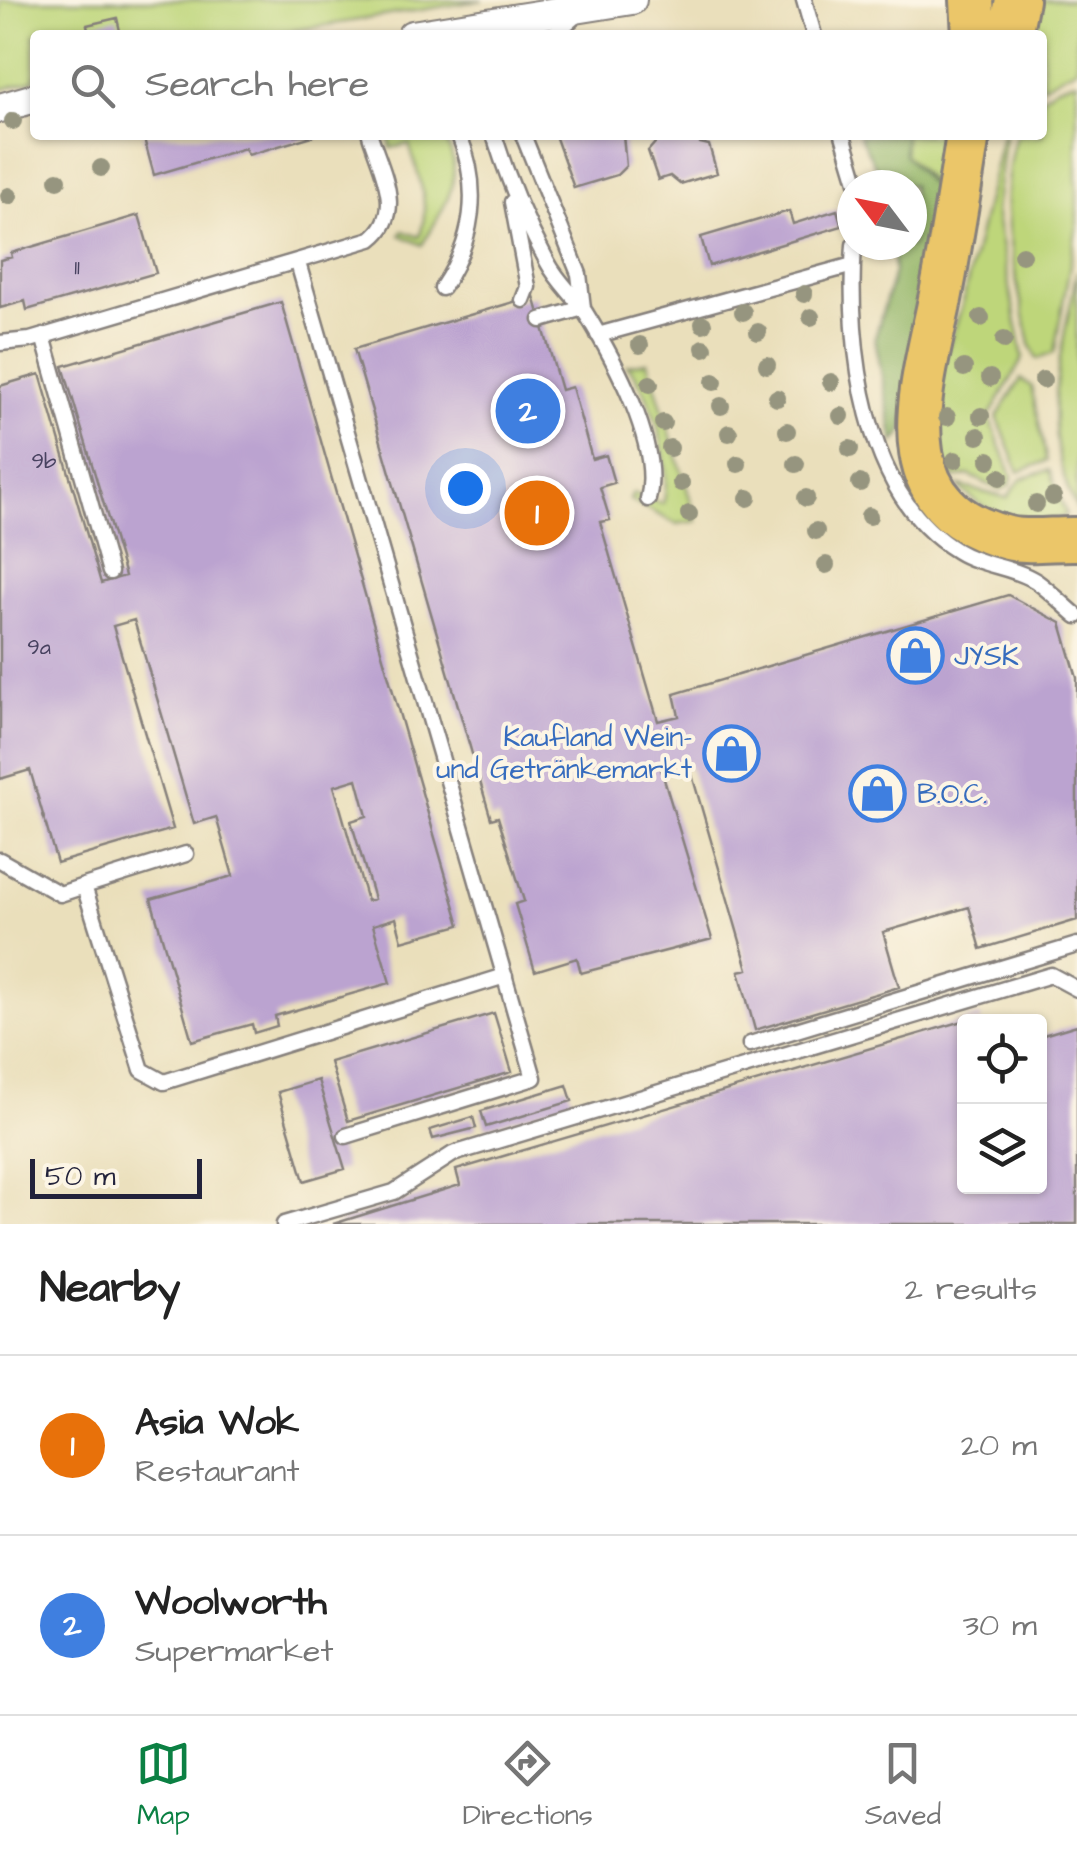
<!DOCTYPE html>
<html lang="en">
<head>
<meta charset="utf-8">
<style>
  :root { --surface:#fff; --page:#f2f2f2; --text:#222; --muted:#767676; --line:#e0e0e0; --accent:#0b8043 }
  body { margin:0; font-family:"Architects Daughter",sans-serif; background:var(--page); color:var(--text) }
  .controls { position:absolute; right:30px; bottom:30px; display:grid; overflow:hidden; border-radius:10px; box-shadow:0 2px 8px #0004 }
  .controls button { width:90px; height:90px; display:grid; place-items:center; padding:0; border:0; border-bottom:2px solid var(--line); background:var(--surface); color:var(--text); font:50px sans-serif }
  .compass { position:absolute; left:837px; top:170px; width:90px; height:90px; border-radius:50%; background:var(--surface); box-shadow:0 2px 8px #0004; rotate:302deg }
  .scale { position:absolute; left:30px; bottom:25px; width:172px; box-sizing:border-box; padding-left:10px; border:5px solid #22223b; border-top:0; font-size:28px; line-height:35px; white-space:nowrap; color:#22223b; -webkit-text-stroke:8px #fcf5e5; paint-order:stroke }
  .you { position:absolute; left:465px; top:488px; width:35px; height:35px; margin:-25px; border:8px solid #fff; border-radius:50%; background:#1a73e8; box-shadow:0 0 0 15px #1a73e833 }
  .badge { display:grid; place-items:center; width:65px; height:65px; border-radius:50%; background:var(--accent); color:#fff; font-size:32px; font-weight:700 }
  .pin { position:absolute; translate:-50% -50%; border:5px solid #fff; box-shadow:0 2px 10px #0006 }
  .list { margin:0; padding:0; list-style:none }
  h2 { display:flex; justify-content:space-between; align-items:center; height:130px; margin:0; padding:0 40px; font-size:42px }
  h2 small { font-size:32px; font-weight:400; color:var(--muted) }
  .list li { display:grid; grid-template-columns:65px 1fr auto; gap:30px; align-items:center; box-sizing:border-box; height:180px; padding:0 40px; border-top:2px solid var(--line) }
  .list b { display:block; font-size:38px; white-space:nowrap }
  .list p { margin:0; font-size:32px; white-space:nowrap; color:var(--muted) }
  .list em { font-size:32px; font-style:normal; color:var(--muted) }
  .icon { flex:none; width:55px; height:55px; fill:none; stroke:currentColor; stroke-width:2; stroke-linecap:round; stroke-linejoin:round }
  .map { position:relative; flex:none; width:1077px; height:1224px; overflow:hidden }
  .search { position:absolute; background:var(--surface); box-shadow:0 2px 8px #0004; left:30px; right:30px; top:30px; height:110px; display:flex; align-items:center; gap:25px; box-sizing:border-box; padding:0 35px; border-radius:10px; color:var(--muted); font-size:38px }
  .sheet { height:490px; background:var(--surface) }
  nav { display:flex; justify-content:space-around; align-items:center; box-sizing:border-box; height:140px; border-top:2px solid var(--line); background:var(--surface); font-size:28px; color:var(--muted) }
  nav a { display:grid; justify-items:center; gap:5px }
  nav .on { color:var(--accent) }
  .map>svg:first-child { display:block }
</style>
</head>
<body>
<div class="map">
<svg width="1077" height="1224" viewBox="0 0 1077 1224">
  <rect width="100%" height="100%" fill="#fcf5e5"/>
  <filter id="ink" filterUnits="userSpaceOnUse"><feTurbulence type="fractalNoise" baseFrequency=".01" numOctaves="2"/><feDisplacementMap in="SourceGraphic" scale="20" xChannelSelector="R" yChannelSelector="G"/><feConvolveMatrix kernelMatrix="1 2 1 2 8 2 1 2 1" color-interpolation-filters="sRGB"/></filter>
  <filter id="wash" filterUnits="userSpaceOnUse"><feTurbulence type="fractalNoise" baseFrequency=".0048" numOctaves="4" result="noise"/><feDisplacementMap in="SourceGraphic" scale="40" xChannelSelector="R" yChannelSelector="G"/><feGaussianBlur stdDeviation="2.25" result="paint"/><feColorMatrix in="noise" values="0 0 0 0 0 0 0 0 0 0 0 0 0 0 0 0 0 1.4 0 .05"/><feComposite in="paint" operator="in"/></filter>
  <g filter="url(#wash)">
    <rect width="100%" height="100%" fill="#eadfbb"/>
    <!-- green -->
    <path fill="#bed67a" stroke="#707c5a" stroke-width="2.5" d="M0,0H483L266,35H35V80L0,90Z
      M1042,0H1077V67L1042,86V35H1033Z
      M1077,80V226L1054,353L1037,359L1030,344C1016,275 994,205 1016,135H1042V97L1055,87Z
      M389,135H441C471,173 442,210 422,245L400,235L403,231L419,237C432,206 418,175 409,144L391,148Z
      M905,135H960L944,225L937,188L904,154Z
      M1002,135H1005L995,211L1023,358L989,417L1012,476L1010,485L1000,490L969,475L953,478L945,465L930,402L962,306Z
      M1077,271V510C1036,426 1061,358 1077,271Z
      M648,362L697,521L677,524L630,500L633,493L663,504C674,467 652,390 627,365Z
      M1021,379L1031,386L1047,461L1019,472L997,417Z
      M1049,470L1066,515C1032,532 983,514 959,486L1007,498L1021,479Z"/>
    <!-- forest -->
    <path fill="#96b76a" stroke="#5c6c52" stroke-width="2.5" d="M859,135H905L904,154L928,182L948,197L903,432L894,442L875,338L894,272L892,245H912V185H885Z"/>
    <g id="blocks">
      <!-- building -->
      <path fill="#bba3d0" fill-rule="evenodd" d="M117,18L120,31L89,35L87,25Z
        M143,135H312L313,136L248,155L245,148L154,175Z
        M560,135H623L626,166L617,175L574,188L556,138Z
        M652,135H698L700,143L709,145L717,173L680,184L670,176L658,180L648,151L655,143Z
        M837,210L842,226L709,266L701,237L789,211L793,224Z
        M139,215L156,273L27,310L25,301L0,308V260L12,257L11,253Z
        M534,296L561,390L572,387L592,459L606,455L614,483L600,487L610,520L600,522L658,721L679,716L674,694L1008,595L1061,623L1077,678V920L981,949L969,907L883,932L899,987L755,1030L739,971L748,969L688,761L661,769L712,939L581,973L577,958L535,971L515,904L524,901L498,817L491,819L354,349Z
        M281,302L460,925L402,941L396,918L373,925L390,983L275,1016L277,1026L254,1033L252,1024L192,1041L151,899L233,876L216,817L194,824L134,620L113,626L173,829L57,863L30,770L0,779V386L40,374L101,583L125,576L63,366ZM357,779L367,816L351,821L374,899L367,901L334,786Z
        M494,1013L512,1072L348,1121L330,1062Z
        M980,1016L982,1022H964V1186H1040V1036L1077,1025V1224H333L460,1185L456,1170Z
        M318,1080L345,1169L304,1181L278,1092Z
        M567,1085L572,1101L486,1127L481,1111Z
        M473,1117L476,1128L433,1139L430,1130Z"/>
    </g>
  </g>
  <g filter="url(#ink)">
    <use href="#blocks" fill-opacity="0" stroke="#86807b" stroke-width="2.5"/>
    <g fill="none" stroke-linecap="round" stroke-linejoin="round">
      <defs>
        <path id="lane" d="M804,0L814,35
          M553,35L579,13
          M494,135C508,180 525,221 548,263C558,282 574,295 585,312C613,357 662,446 648,499
          M523,135L579,274L583,308
          M843,135L858,185
          M512,202L528,287L523,300
          M854,245C847,344 863,495 957,551C981,566 1012,566 1036,581C1050,591 1064,605 1077,616
          M298,263L534,1078L346,1136
          M442,288C474,240 481,188 459,135
          M541,320L583,308
          M598,335L853,265
          M43,336L110,572
          M0,343L30,340L371,239C406,212 381,171 370,135
          M186,854L84,886L142,1070L164,1082L505,976
          M0,860L60,894L84,886
          M750,1044L1077,945
          M284,1224L394,1192L453,1154L1051,975L1077,989"/>
        <path id="street" d="M412,35L632,0
          M0,108L35,98"/>
        <path id="primary" d="M972,0L974,35
          M1010,35L1017,0
          M968,135C959,193 950,251 938,309C919,396 886,509 1008,538C1030,543 1055,538 1077,539"/>
      </defs>
      <!-- lane casing -->
      <use href="#lane" stroke="#86807b" stroke-width="19"/>
      <!-- street casing -->
      <use href="#street" stroke="#86807b" stroke-width="32"/>
      <!-- primary casing -->
      <use href="#primary" stroke="#86807b" stroke-width="48"/>
      <!-- lane -->
      <use href="#lane" stroke="#fff" stroke-width="14"/>
      <!-- street -->
      <use href="#street" stroke="#fff" stroke-width="28"/>
      <!-- primary -->
      <use href="#primary" stroke="#ebc669" stroke-width="42"/>
    </g>
    <!-- trees -->
    <g fill="#96957f">
      <circle cx="13" cy="121" r="9"/>
      <circle cx="101" cy="168" r="9"/>
      <circle cx="58" cy="180" r="9"/>
      <circle cx="9" cy="196" r="9"/>
      <circle cx="1022" cy="255" r="9"/>
      <circle cx="804" cy="294" r="9"/>
      <circle cx="743" cy="312" r="9"/>
      <circle cx="811" cy="317" r="9"/>
      <circle cx="981" cy="318" r="9"/>
      <circle cx="703" cy="324" r="9"/>
      <circle cx="758" cy="332" r="9"/>
      <circle cx="1004" cy="340" r="9"/>
      <circle cx="640" cy="345" r="9"/>
      <circle cx="704" cy="348" r="9"/>
      <circle cx="767" cy="365" r="9"/>
      <circle cx="964" cy="368" r="9"/>
      <circle cx="990" cy="378" r="9"/>
      <circle cx="1043" cy="380" r="9"/>
      <circle cx="714" cy="382" r="9"/>
      <circle cx="831" cy="382" r="9"/>
      <circle cx="650" cy="384" r="9"/>
      <circle cx="777" cy="398" r="9"/>
      <circle cx="721" cy="406" r="9"/>
      <circle cx="841" cy="416" r="9"/>
      <circle cx="981" cy="416" r="9"/>
      <circle cx="947" cy="417" r="9"/>
      <circle cx="663" cy="423" r="9"/>
      <circle cx="787" cy="431" r="9"/>
      <circle cx="729" cy="433" r="9"/>
      <circle cx="978" cy="436" r="9"/>
      <circle cx="670" cy="448" r="9"/>
      <circle cx="850" cy="449" r="9"/>
      <circle cx="955" cy="460" r="9"/>
      <circle cx="989" cy="460" r="9"/>
      <circle cx="738" cy="464" r="9"/>
      <circle cx="796" cy="464" r="9"/>
      <circle cx="1000" cy="477" r="9"/>
      <circle cx="681" cy="483" r="9"/>
      <circle cx="860" cy="483" r="9"/>
      <circle cx="1053" cy="497" r="9"/>
      <circle cx="748" cy="498" r="9"/>
      <circle cx="806" cy="498" r="9"/>
      <circle cx="1036" cy="504" r="9"/>
      <circle cx="689" cy="514" r="9"/>
      <circle cx="869" cy="516" r="9"/>
      <circle cx="816" cy="531" r="9"/>
      <circle cx="826" cy="565" r="9"/>
    </g>
  </g>
  <!-- icons -->
  <defs>
    <symbol id="shop-ring" viewBox="-11 -11 22 22"><circle r="9.5" fill="#fcf5e5" stroke="#3f7fe0" stroke-width="1.5"/><path d="M-5-2.5h2.3a2.7 3.5 0 0 1 5.4 0H5L5.5 6h-11ZM-1.5-2.5h3a1.5 2.3 0 0 0-3 0Z" fill="#3f7fe0"/></symbol>
  </defs>
  <g fill-rule="evenodd">
    <use href="#shop-ring" x="884" y="624" width="63" height="63"/>
    <use href="#shop-ring" x="700" y="722" width="63" height="63"/>
    <use href="#shop-ring" x="846" y="762" width="63" height="63"/>
  </g>
  <g text-anchor="middle" dominant-baseline="central" stroke-width="8" stroke-linejoin="round" paint-order="stroke">
    <!-- number labels -->
    <g font-size="22" fill="#484260">
      <text x="77" y="267">11</text>
      <text x="44" y="461">9b</text>
      <text x="39" y="647">9a</text>
    </g>
    <!-- shop labels -->
    <g font-size="28" fill="#366cbe" stroke="#fcf5e5" text-anchor="start">
      <text x="954" y="656">JYSK</text>
      <text x="692" y="737" text-anchor="end">Kaufland Wein-<tspan x="692" dy="32">und Getränkemarkt</tspan></text>
      <text x="917" y="794">B.O.C.</text>
    </g>
  </g>
</svg>
<div class="controls">
<button><svg class="icon" aria-label="locate" viewBox="0 0 24 24"><circle cx="12" cy="12" r="6"/><path d="M12 2v4M12 18v4M2 12h4M18 12h4"/></svg></button>
<button><svg class="icon" aria-label="layers" viewBox="0 0 24 24"><path d="M12 4l9 5-9 5-9-5zM3 14l9 5 9-5"/></svg></button>
</div>
<svg class="compass" viewBox="-18 -18 36 36"><path d="M0-13l5 13h-10z" fill="#e53935"/><path d="M0 13l5-13h-10z" fill="#767676"/></svg>
<div class="scale">50 m</div>
<div class="you"></div>
<div class="pin badge" style="left:537px;top:513px;background:#e8710a">1</div>
<div class="pin badge" style="left:528px;top:411px;background:#3f7fe0">2</div>
<div class="search"><svg class="icon" aria-label="search" viewBox="0 0 24 24"><circle cx="10" cy="10" r="6"/><path d="M15 15l6 6"/></svg>Search here</div>
</div>
<section class="sheet">
<h2>Nearby<small>2 results</small></h2>
<ul class="list">
<li><span class="badge" style="background:#e8710a">1</span><div><b>Asia Wok</b><p>Restaurant</p></div><em>20 m</em></li>
<li><span class="badge" style="background:#3f7fe0">2</span><div><b>Woolworth</b><p>Supermarket</p></div><em>30 m</em></li>
</ul>
</section>
<nav>
<a class="on"><svg class="icon" aria-label="map" viewBox="0 0 24 24"><path d="M3 6l6-2 6 2 6-2v14l-6 2-6-2-6 2zM9 4v14M15 6v14"/></svg>Map</a>
<a><svg class="icon" aria-label="directions" viewBox="0 0 24 24"><path d="M12 3l9 9-9 9-9-9zM9 14v-3h6M13 9l2 2-2 2"/></svg>Directions</a>
<a><svg class="icon" aria-label="saved" viewBox="0 0 24 24"><path d="M7 4h10v16l-5-4-5 4z"/></svg>Saved</a>
</nav>
</body>
</html>
